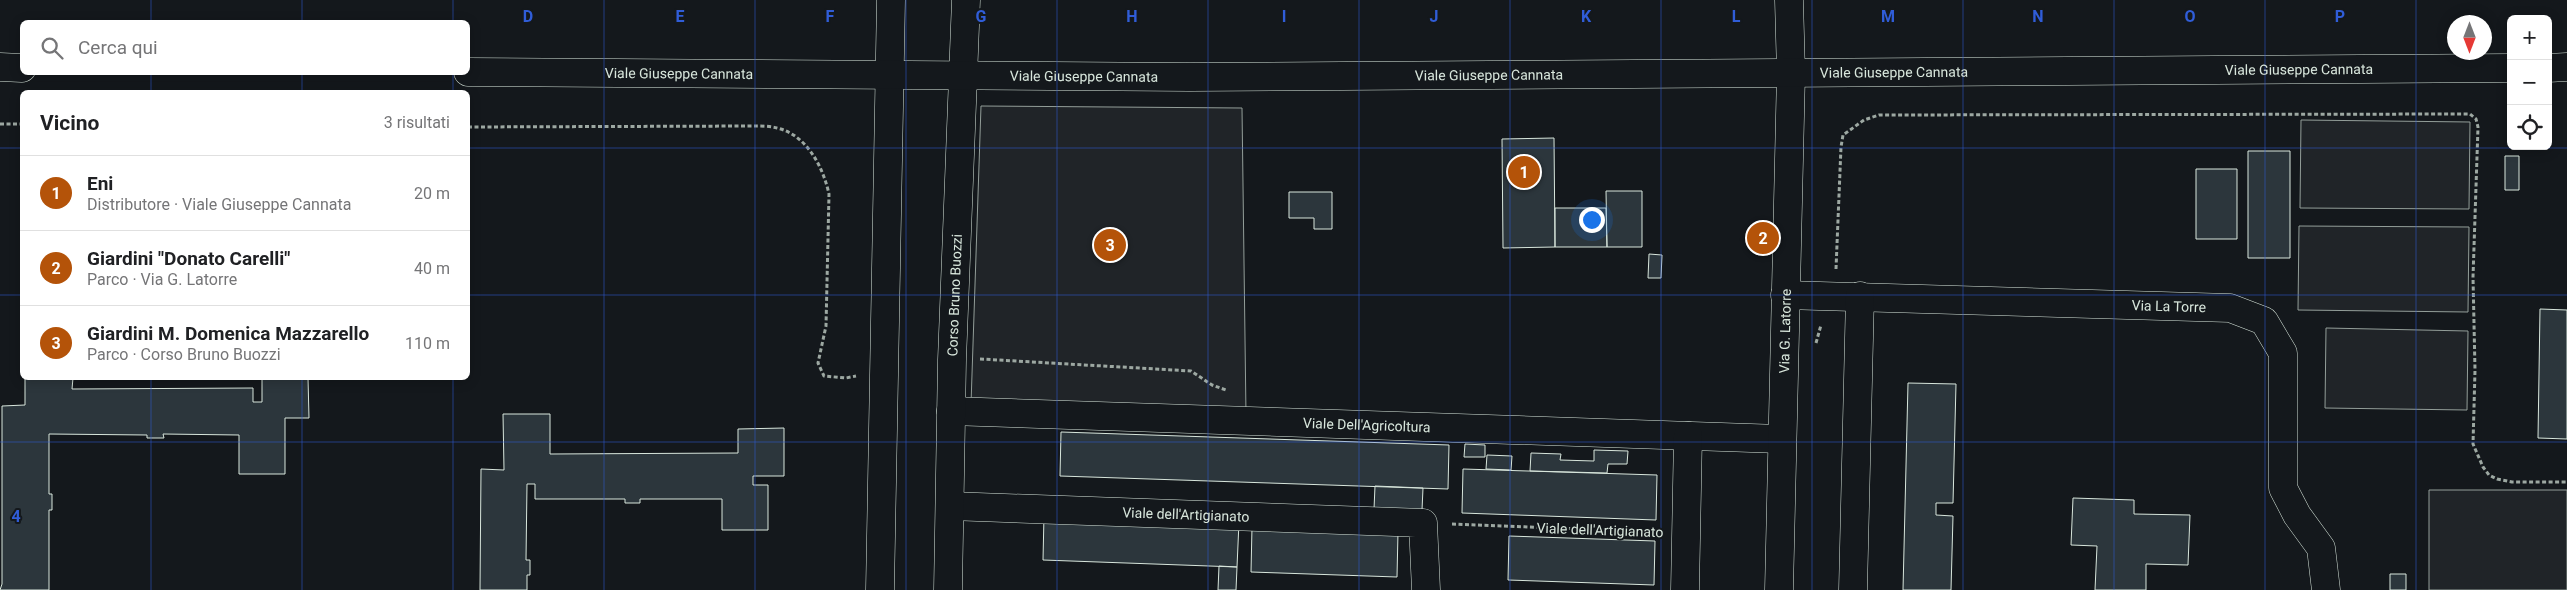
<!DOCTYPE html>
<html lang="it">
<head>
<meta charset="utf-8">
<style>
  :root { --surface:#fff; --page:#f2f2f2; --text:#202124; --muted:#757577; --line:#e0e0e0; --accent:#b45309 }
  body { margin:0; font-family:Roboto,sans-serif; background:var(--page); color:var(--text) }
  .controls { position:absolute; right:15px; top:15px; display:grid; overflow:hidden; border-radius:8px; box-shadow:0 2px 12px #0003 }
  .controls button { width:45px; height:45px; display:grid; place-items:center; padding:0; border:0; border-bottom:1px solid var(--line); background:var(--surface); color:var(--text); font:25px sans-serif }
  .compass { position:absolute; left:2447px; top:15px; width:45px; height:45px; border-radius:50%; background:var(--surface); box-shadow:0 2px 12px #0003; rotate:180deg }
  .you { position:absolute; left:1591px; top:219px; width:18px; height:18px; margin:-12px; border:4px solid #fff; border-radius:50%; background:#1a73e8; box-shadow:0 0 0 8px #1a73e833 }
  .badge { display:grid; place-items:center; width:32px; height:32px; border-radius:50%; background:var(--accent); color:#fff; font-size:16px; font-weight:700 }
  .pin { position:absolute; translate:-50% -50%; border:2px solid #fff; box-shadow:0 1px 5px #0006 }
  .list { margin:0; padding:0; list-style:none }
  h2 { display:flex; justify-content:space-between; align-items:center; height:65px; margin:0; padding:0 20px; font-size:21px }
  h2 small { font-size:16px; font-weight:400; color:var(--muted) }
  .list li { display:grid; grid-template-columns:32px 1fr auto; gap:15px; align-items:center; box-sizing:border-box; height:75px; padding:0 20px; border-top:1px solid var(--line) }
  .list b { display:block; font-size:19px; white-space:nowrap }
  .list p { margin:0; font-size:16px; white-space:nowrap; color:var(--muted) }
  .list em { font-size:16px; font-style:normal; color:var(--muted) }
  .icon { flex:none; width:28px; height:28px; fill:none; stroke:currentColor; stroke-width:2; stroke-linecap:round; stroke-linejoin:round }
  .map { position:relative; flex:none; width:2567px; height:590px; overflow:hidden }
  .search { position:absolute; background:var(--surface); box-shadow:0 2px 12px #0003; left:20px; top:20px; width:450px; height:55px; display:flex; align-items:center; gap:12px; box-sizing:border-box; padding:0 18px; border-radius:8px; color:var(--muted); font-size:19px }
  .panel { position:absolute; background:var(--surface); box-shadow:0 2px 12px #0003; left:20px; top:90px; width:450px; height:290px; border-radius:8px }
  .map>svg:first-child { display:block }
</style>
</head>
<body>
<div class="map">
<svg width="2567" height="590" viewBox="0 0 2567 590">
  <rect width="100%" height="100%" fill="#14181c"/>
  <!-- green -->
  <path fill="#202428" stroke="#939e99" d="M981,106L1242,108L1246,415L971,404Z
    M2301,120L2470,122L2469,209L2300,208Z
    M2299,226L2469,227L2468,312L2298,310Z
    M2326,328L2468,331L2467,410L2325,408Z
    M2429,490H2567V590H2429Z"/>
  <!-- building -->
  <path fill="#2c363c" stroke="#d8e6dc" d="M1554,138L1555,247L1503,248L1502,139Z
    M2248,151H2290V258H2248Z
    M2505,156H2519V190H2505Z
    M2196,169H2237V239H2196Z
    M1606,191H1642V247H1607Z
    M1289,192H1332V229H1314V218H1289Z
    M1555,208H1606L1607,247H1555Z
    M1649,254L1662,255L1661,278H1648Z
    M2540,309L2567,310V439L2538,438Z
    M25,378H73L72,389L253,388V402H262V378H308L309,418H285V474H239V435L163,434L164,438H147V435L49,434V494H52V510H49V590H0L2,584V406L25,405Z
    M1908,383L1956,384L1953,503H1936V515L1953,516L1951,590H1903Z
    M503,414H550V454L738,453V429L784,428V476H753V485H768V530H722V499H640V503H625V499H535V484H527L526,560H530V575H527V590H480L481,469L504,470Z
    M1061,432L1449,445L1448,489L1060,476Z
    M1465,444L1485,445V457H1464Z
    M1594,450L1628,451L1627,464H1608L1607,473L1530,471L1531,453L1561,454L1560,460L1594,461Z
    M1487,455L1512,456L1511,470L1486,469Z
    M1463,469L1657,475L1656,520L1462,513Z
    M1375,486L1423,488L1422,510L1374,509Z
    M2073,498L2134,500V514L2190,515L2188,565L2146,564V590H2095L2097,546L2071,545Z
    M1044,515L1239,522L1237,567L1043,560Z
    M1252,527L1398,532L1397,577L1251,572Z
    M1509,536L1655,541L1654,585L1508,580Z
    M1219,566L1237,567L1236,590H1218Z
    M2390,574H2406V590H2390Z"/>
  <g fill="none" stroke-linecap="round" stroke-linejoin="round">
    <defs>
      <g id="street">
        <path id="s1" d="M1785,295L2230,308L2264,321L2283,353V488L2297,515L2321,548L2326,590"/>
        <path id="s2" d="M951,411L1782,439"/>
        <path id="s3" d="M950,506L1423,523L1426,590"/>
        <path d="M880,590L891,0"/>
        <path id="s4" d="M948,590L952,360L966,0"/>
        <path d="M1685,590L1688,436"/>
        <path id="s5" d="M1779,590L1791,73L1789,0"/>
        <path d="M1853,590L1860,296"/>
      </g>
      <g id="secondary">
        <path d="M0,67L22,68"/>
        <path d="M2548,68L2567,67"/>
        <path id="s6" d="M468,72L1190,77L2511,68"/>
      </g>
    </defs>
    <!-- street casing -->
    <use href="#street" stroke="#d8e6dc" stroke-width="29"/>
    <!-- secondary casing -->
    <use href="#secondary" stroke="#d8e6dc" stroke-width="29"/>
    <!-- path -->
    <path stroke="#9da8a2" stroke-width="3" stroke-dasharray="4 2.5" stroke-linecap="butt" d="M0,124H22
      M468,127L754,126C761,126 770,126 777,128C807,135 823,167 829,194L826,326L818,363L824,376L846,378L856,376
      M1836,269L1841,147L1843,135L1864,120L1879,115L2470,114L2476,119L2478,127L2473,277L2475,370L2473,444L2483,467L2489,475L2497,479L2512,482H2567
      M1816,343L1821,325
      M980,359L1191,371L1212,385L1226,390
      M1452,524L1658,532"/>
    <!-- street -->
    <use href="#street" stroke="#14181c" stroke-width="28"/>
    <!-- secondary -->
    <use href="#secondary" stroke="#14181c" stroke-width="28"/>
  </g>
  <!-- grid -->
  <path fill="none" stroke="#305dd8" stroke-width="1" stroke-opacity="0.55" d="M151,0V22M302,0V22M453,0V22M604,0V590M755,0V590M906,0V590M1057,0V590M1208,0V590M1359,0V590M1510,0V590M1661,0V590M1812,0V590M1963,0V590M2114,0V590M2265,0V590M2416,0V590M151,72V92M302,72V92M453,72V92M0,148H22M468,148H2567M0,295H22M468,295H2567M151,378V590M302,378V590M453,378V590M0,442H2567"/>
  <g text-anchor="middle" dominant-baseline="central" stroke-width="4" stroke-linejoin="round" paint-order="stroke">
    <!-- street labels -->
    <g font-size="14" fill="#d8e6dc" stroke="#14181c">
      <text stroke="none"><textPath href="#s6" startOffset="1831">Viale Giuseppe Cannata</textPath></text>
      <text stroke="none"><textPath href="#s6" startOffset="1426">Viale Giuseppe Cannata</textPath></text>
      <text stroke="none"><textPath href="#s6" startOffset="211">Viale Giuseppe Cannata</textPath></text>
      <text stroke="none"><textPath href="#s6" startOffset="1021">Viale Giuseppe Cannata</textPath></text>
      <text stroke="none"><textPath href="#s6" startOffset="616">Viale Giuseppe Cannata</textPath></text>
      <text stroke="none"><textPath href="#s4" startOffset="295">Corso Bruno Buozzi</textPath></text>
      <text stroke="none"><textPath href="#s1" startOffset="384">Via La Torre</textPath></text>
      <text stroke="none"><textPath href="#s5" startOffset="259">Via G. Latorre</textPath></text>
      <text stroke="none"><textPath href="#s2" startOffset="416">Viale Dell'Agricoltura</textPath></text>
      <text stroke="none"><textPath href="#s3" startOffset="236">Viale dell'Artigianato</textPath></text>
      <text transform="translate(1600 530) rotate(2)">Viale dell'Artigianato</text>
    </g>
  </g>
  <g font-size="16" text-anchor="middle" font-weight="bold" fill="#305dd8" stroke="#14181c" stroke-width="4" stroke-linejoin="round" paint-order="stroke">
    <text x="528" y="22">D</text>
    <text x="680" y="22">E</text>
    <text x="830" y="22">F</text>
    <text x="981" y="22">G</text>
    <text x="1132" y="22">H</text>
    <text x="1284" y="22">I</text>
    <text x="1434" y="22">J</text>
    <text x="1586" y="22">K</text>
    <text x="1736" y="22">L</text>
    <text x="1888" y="22">M</text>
    <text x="2038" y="22">N</text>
    <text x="2190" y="22">O</text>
    <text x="2340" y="22">P</text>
    <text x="16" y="522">4</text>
  </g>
</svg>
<div class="controls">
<button>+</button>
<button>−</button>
<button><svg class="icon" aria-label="locate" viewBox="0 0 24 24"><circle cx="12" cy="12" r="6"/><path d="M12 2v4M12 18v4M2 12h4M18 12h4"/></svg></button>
</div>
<svg class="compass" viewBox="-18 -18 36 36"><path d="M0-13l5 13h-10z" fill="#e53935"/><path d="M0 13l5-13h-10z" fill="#757577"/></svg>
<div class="you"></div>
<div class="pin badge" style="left:1524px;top:172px">1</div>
<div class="pin badge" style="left:1763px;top:238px">2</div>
<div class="pin badge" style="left:1110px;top:245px">3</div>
<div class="search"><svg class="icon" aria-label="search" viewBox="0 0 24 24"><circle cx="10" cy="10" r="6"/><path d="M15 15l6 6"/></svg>Cerca qui</div>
<section class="panel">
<h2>Vicino<small>3 risultati</small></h2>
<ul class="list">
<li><span class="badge">1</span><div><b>Eni</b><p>Distributore · Viale Giuseppe Cannata</p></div><em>20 m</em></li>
<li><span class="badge">2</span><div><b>Giardini &quot;Donato Carelli&quot;</b><p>Parco · Via G. Latorre</p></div><em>40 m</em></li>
<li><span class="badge">3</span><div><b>Giardini M. Domenica Mazzarello</b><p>Parco · Corso Bruno Buozzi</p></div><em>110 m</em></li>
</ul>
</section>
</div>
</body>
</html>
